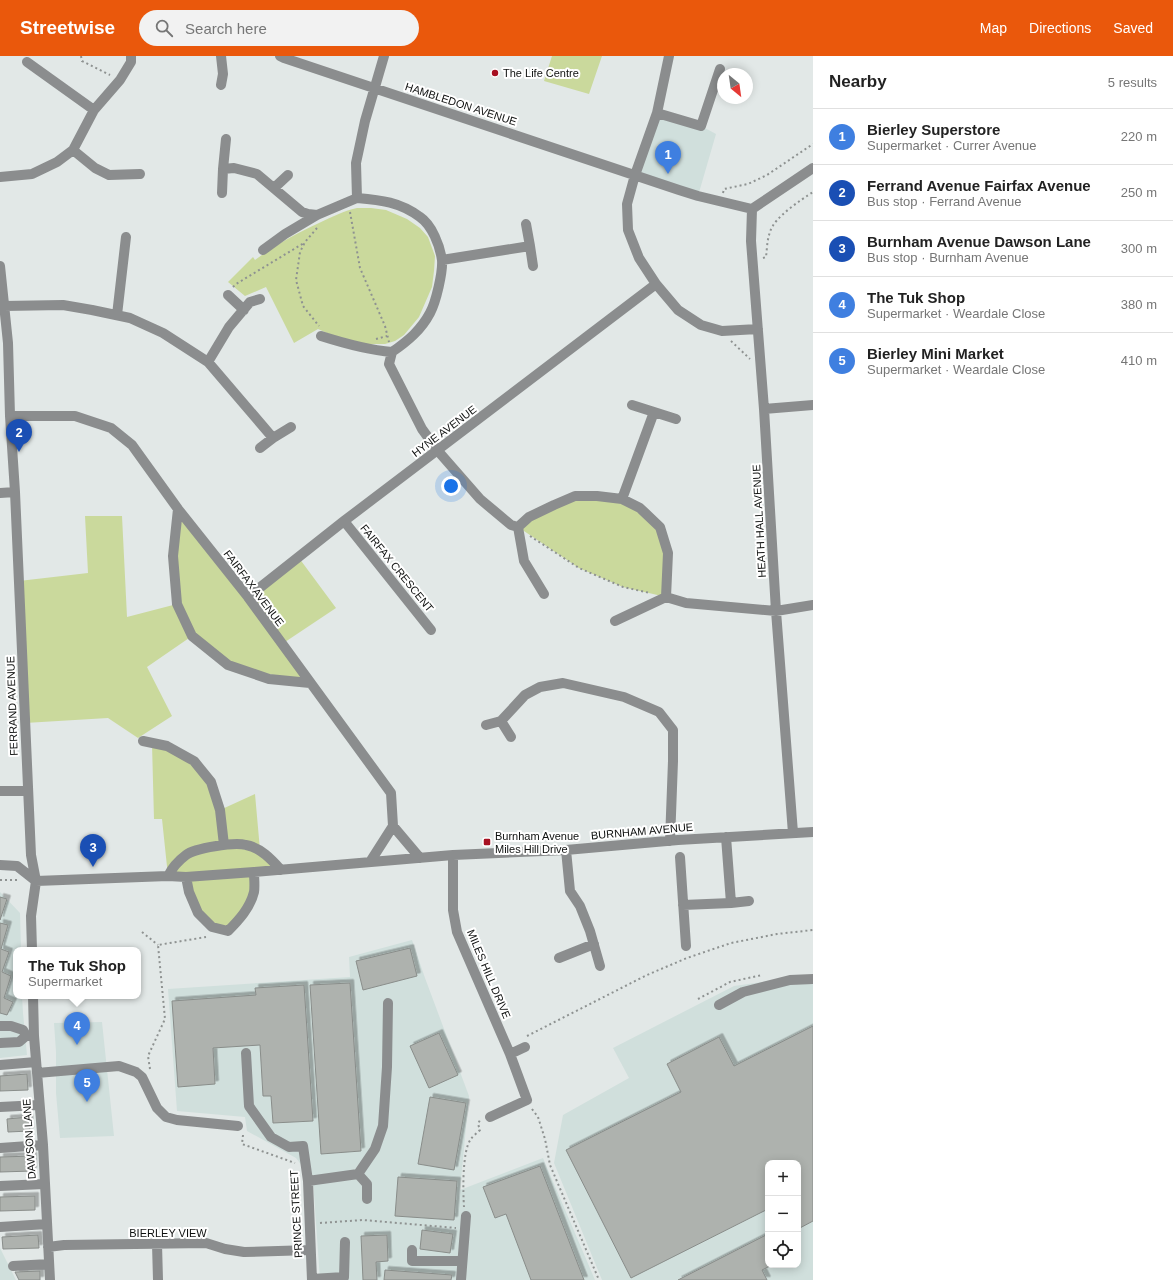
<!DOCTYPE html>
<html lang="en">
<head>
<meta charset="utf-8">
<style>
  :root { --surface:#fff; --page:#f2f2f2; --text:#222; --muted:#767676; --line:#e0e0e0; --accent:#ea580c }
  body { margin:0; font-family:Helvetica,sans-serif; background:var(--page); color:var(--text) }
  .controls { position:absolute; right:12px; bottom:12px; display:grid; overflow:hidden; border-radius:8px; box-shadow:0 2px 10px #0003 }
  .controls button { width:36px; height:36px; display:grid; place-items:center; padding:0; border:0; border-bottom:1px solid var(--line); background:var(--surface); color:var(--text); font:20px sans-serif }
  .compass { position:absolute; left:717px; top:12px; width:36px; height:36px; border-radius:50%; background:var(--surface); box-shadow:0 2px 10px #0003; rotate:151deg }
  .you { position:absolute; left:451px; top:430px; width:14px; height:14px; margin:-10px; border:3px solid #fff; border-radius:50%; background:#1a73e8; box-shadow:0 0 0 6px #1a73e833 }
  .badge { display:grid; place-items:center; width:26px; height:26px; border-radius:50%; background:var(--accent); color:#fff; font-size:13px; font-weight:700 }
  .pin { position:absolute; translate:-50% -33px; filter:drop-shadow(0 1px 2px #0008) }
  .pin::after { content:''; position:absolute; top:21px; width:14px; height:12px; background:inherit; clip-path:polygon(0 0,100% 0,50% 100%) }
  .popup { position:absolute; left:13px; top:891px; width:128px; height:52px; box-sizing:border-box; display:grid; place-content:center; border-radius:8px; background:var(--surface); filter:drop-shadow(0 1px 3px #0005); font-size:13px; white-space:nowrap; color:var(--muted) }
  .popup b { font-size:15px; color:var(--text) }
  .popup::after { content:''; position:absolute; left:50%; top:100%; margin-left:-8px; border:8px solid transparent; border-top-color:var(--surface) }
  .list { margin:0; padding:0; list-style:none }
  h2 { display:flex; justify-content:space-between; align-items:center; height:52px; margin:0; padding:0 16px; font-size:17px }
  h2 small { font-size:13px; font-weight:400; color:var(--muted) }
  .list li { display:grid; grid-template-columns:26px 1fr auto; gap:12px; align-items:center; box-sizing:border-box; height:56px; padding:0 16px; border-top:1px solid var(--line) }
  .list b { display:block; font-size:15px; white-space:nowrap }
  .list p { margin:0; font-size:13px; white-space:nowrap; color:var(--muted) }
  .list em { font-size:13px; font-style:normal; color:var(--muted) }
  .icon { flex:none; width:22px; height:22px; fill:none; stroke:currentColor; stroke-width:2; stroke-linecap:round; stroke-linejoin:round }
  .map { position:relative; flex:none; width:813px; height:1224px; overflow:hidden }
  header { display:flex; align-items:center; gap:24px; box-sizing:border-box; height:56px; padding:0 20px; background:var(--accent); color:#fff }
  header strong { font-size:19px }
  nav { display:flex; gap:22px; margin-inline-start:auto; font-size:14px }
  .search { width:280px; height:36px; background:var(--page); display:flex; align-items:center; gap:10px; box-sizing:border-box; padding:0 14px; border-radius:22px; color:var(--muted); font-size:15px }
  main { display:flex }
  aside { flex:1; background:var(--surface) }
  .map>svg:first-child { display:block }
</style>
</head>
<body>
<header>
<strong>Streetwise</strong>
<div class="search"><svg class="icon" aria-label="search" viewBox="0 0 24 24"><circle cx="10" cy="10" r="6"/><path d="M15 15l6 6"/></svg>Search here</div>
<nav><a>Map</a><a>Directions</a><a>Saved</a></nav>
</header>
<main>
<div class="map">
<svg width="813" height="1224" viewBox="0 0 813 1224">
  <defs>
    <filter id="shadow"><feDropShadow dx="3.5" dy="-3.5" stdDeviation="0" flood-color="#0004"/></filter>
  </defs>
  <rect width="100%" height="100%" fill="#e2e8e7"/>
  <!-- built -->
  <path fill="#d0dfdc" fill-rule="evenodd" d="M657,57L701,70L716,78L698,140L635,119Z
    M0,836L20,857L21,894H16V940H22L23,957L27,999L0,1002Z
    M412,884L425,922L469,1040L460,1134L543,1102L595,1224H320L313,1124L296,1102L247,1075L245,1061L177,1055L168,933L350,921L349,901Z
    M813,919V1224H602L554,1107L563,1059L629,1022L613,992L734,930ZM768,1107H798V1209H768Z
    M102,966L114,1080L60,1082L56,1037V996L54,967Z
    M0,1192L16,1224H0Z"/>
  <!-- green -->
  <path fill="#cad99c" d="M552,0H602L589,38L544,25Z
    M357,152H371L386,154L407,163L420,172L428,181L435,200L434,215L432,231L419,261L404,279L395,285L385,288H360L336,281L318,273L294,287L266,231L245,240L228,226L253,201L255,204C275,189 297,177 319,167C332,161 343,155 357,152Z
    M575,440L622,443L660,471L668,497L666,541L623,531L579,512L518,471Z
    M178,453L248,541L299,502L336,552L282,588L310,627L228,609L192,580L147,611L172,660L138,682L108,662L25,667L19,525L88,517L85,460H122L127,561L177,548Z
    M152,688L194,705L211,726L220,754L255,738L260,794L281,814L254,817V835L228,875L198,857L186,821L168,820L162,763H154Z"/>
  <!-- building -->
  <path fill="#aeb2ae" stroke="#898d8a" filter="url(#shadow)" d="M0,841L7,843L0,864Z
    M0,867L8,869L1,893L9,896L2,916L11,920L4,942L13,946L7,959L0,957Z
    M410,892L417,920L363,934L356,905Z
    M350,927L361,1095L321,1098L310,929Z
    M304,929L313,1065L273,1067L271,1040H263L260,989L213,992L215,1028L178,1031L172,945L256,939L255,932Z
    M813,970V1165L798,1173V1107H768V1153L631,1222L566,1094L681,1036L667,1008L719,981L734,1010Z
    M439,977L458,1019L429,1032L410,990Z
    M27,1018L28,1034L0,1035V1020Z
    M430,1041L466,1047L454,1114L418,1108Z
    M29,1061L30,1075L8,1076L7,1063Z
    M33,1100V1115L0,1116V1101Z
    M540,1110L584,1224H531L506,1158L495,1162L483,1131Z
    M398,1121L457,1125L454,1164L395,1160Z
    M35,1140V1154L0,1155V1141Z
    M422,1174L453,1178L450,1197L420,1193Z
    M768,1178V1209H772L762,1214L767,1224H678Z
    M38,1179L39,1192L3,1193L2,1181Z
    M387,1179L388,1205L376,1206L377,1224H363L361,1180Z
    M385,1214L452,1219L451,1224H384Z
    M40,1215V1224H19L15,1216Z"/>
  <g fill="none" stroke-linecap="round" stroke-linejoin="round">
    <!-- path -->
    <path stroke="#8e9291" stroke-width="2" stroke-dasharray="2 3" stroke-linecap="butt" d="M81,0L82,5L110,19
      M723,137L724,133L748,128L767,119L813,88
      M350,156L360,212L385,270L389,286
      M317,172L305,186L300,196L296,224L303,250L319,270
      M763,202L766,201C767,193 767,184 770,176C774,161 801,144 813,136
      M233,231L236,228L304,187
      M376,283L387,280
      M731,285L750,303
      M530,480L579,512L623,531L650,537
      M0,824H17
      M142,876L158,889
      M698,943L730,926L762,919
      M527,980L647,919L687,902L731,887L777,878L813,874
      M150,1013L148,1000L165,963L158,889L206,881
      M532,1053L538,1061L545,1083L550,1109L599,1224
      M243,1079L242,1088L295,1107
      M464,1151C463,1136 462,1094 471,1083C473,1080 477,1077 480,1074L478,1068L480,1064
      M320,1167L363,1164L456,1172"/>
    <!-- minor -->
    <path stroke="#8b8d8e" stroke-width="10" d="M221,0L223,18L221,29
      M280,0L284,2L679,134L698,140L752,153L813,112
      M384,0L365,65L356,107L357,142C381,144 400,146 420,161C432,169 440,190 442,204C443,216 436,246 430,257C421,274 408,285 392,296L389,308L422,373L438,395L480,443L511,469L518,471L529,461L554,449L575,440H597L622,443L640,452L660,471L668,497L666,541L686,547L776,555L813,549
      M669,0L657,57L635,119L627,148L628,174L639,202L656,228L678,254L701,269L722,275L758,273
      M27,6L94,54
      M657,57L701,70L720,13
      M73,94L95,112L109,119L140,118
      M223,113L226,83
      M0,121L32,118L57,106L73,94L94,54L120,24L131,6V0
      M274,132L288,119
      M222,137L223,113L234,112L257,118L302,156L308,158L317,159
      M752,153L751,185L764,353L776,555L793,777
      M526,168L530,190
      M263,194L285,178L317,159L357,142
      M442,204L530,190L533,210
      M0,210L8,287L10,360L15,436L31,799L36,825L31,860L32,894
      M228,239L244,254
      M4,250L63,249L92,254L130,262L163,277L208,306L273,382L291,371
      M117,259L126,181
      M321,280C343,287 368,294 392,296
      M208,306L229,271L250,246L260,243
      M632,349L654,356
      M764,353L813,349
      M10,360H75L111,372L132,389L178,453L248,541L391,737L393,770L420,802
      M260,392L273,382
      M0,437L15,436
      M622,443L654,356L676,363
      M178,453L173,500L177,548L192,580L228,609L269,623L310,627
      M344,465L431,574
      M518,471L524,505L544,538
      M248,541L344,465L656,228
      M615,565L666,541
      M486,669L501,665
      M511,681L501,665L525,639L540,631L563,627L624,641L659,656L673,674V705L670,785
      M143,685L167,690L194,705L211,726L220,754L224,789
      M0,735H28
      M566,794L570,835L580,850L590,875L600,910
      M453,799V854L457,876L510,998
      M680,801L686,890
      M370,806L393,770
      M0,809L17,810L36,825
      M168,820C172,812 178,805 186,799C195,792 234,786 246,789C260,791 272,804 281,814
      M186,821L189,836L198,857L212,871L228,875C239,864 250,852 254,836C255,830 254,822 254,816
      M36,825L168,820L186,821L254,816L453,799L566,794L678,784L813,776
      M731,847L749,845
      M683,849L731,847L726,781
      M559,902L594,888
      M33,940L34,980L43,1089L50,1224
      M719,949L743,936L790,924L813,923
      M0,970H11L23,974L26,980
      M0,987L19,986L26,980H34
      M246,997L249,1050L271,1081L289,1091L303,1090L308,1125L312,1224
      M0,1009L36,1006
      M37,1017L119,1010L136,1016L142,1021L157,1052L166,1061L177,1064L238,1070
      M0,1051L39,1049
      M490,1061L527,1044L510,998L525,991
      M0,1092L43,1089
      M358,1118L367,1128V1143
      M308,1125L358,1118L375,1093L383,1070L387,1011L388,947
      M0,1130L44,1128
      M0,1171L47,1168
      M157,1188L158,1224
      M48,1191L64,1189L206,1187L225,1193L244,1196L310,1194
      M412,1194V1205H462
      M13,1210L49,1208
      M312,1223L344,1221L345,1186
      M461,1224L466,1160"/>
  </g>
  <!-- markers -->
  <g fill="#a71021" stroke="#fff" stroke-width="1.5">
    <circle cx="495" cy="17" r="4"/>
    <rect x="483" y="782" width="8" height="8" rx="2"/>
  </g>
  <g text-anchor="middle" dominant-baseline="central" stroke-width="4" stroke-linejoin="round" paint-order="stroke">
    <!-- poi labels -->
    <g font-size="11" fill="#0e100f" stroke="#fff" text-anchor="start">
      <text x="503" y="17">The Life Centre</text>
      <text x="495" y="780">Burnham Avenue<tspan x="495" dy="13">Miles Hill Drive</tspan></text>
    </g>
    <!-- street labels -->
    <g font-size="11" fill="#0e100f" stroke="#fff">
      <text transform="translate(461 48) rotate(18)">HAMBLEDON AVENUE</text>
      <text transform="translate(444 375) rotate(-37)">HYNE AVENUE</text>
      <text transform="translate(759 465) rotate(-93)">HEATH HALL AVENUE</text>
      <text transform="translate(397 512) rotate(51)">FAIRFAX CRESCENT</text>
      <text transform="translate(254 532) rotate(53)">FAIRFAX AVENUE</text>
      <text transform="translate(12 650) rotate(-92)">FERRAND AVENUE</text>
      <text transform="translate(642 775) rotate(-5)">BURNHAM AVENUE</text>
      <text transform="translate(489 918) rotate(67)">MILES HILL DRIVE</text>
      <text transform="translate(29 1083) rotate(-94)">DAWSON LANE</text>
      <text transform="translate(296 1158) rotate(-93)">PRINCE STREET</text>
      <text x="168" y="1177">BIERLEY VIEW</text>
    </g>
  </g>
</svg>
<div class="controls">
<button>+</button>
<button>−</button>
<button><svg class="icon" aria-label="locate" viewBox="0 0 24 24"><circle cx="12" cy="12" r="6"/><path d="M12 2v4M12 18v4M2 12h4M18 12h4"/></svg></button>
</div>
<svg class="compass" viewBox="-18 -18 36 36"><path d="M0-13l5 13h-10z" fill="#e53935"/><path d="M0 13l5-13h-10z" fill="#767676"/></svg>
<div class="you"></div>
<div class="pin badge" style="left:668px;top:118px;background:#3f7fe0">1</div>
<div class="pin badge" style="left:19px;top:396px;background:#1a4fb4">2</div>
<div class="pin badge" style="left:93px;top:811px;background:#1a4fb4">3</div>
<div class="pin badge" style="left:77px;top:989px;background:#3f7fe0">4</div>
<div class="popup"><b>The Tuk Shop</b>Supermarket</div>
<div class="pin badge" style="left:87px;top:1046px;background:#3f7fe0">5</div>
</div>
<aside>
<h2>Nearby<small>5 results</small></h2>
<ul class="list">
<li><span class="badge" style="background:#3f7fe0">1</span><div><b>Bierley Superstore</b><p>Supermarket · Currer Avenue</p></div><em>220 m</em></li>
<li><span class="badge" style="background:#1a4fb4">2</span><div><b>Ferrand Avenue Fairfax Avenue</b><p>Bus stop · Ferrand Avenue</p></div><em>250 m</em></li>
<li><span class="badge" style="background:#1a4fb4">3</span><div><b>Burnham Avenue Dawson Lane</b><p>Bus stop · Burnham Avenue</p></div><em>300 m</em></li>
<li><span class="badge" style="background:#3f7fe0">4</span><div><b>The Tuk Shop</b><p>Supermarket · Weardale Close</p></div><em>380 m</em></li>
<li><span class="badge" style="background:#3f7fe0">5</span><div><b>Bierley Mini Market</b><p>Supermarket · Weardale Close</p></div><em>410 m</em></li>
</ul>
</aside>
</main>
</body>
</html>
